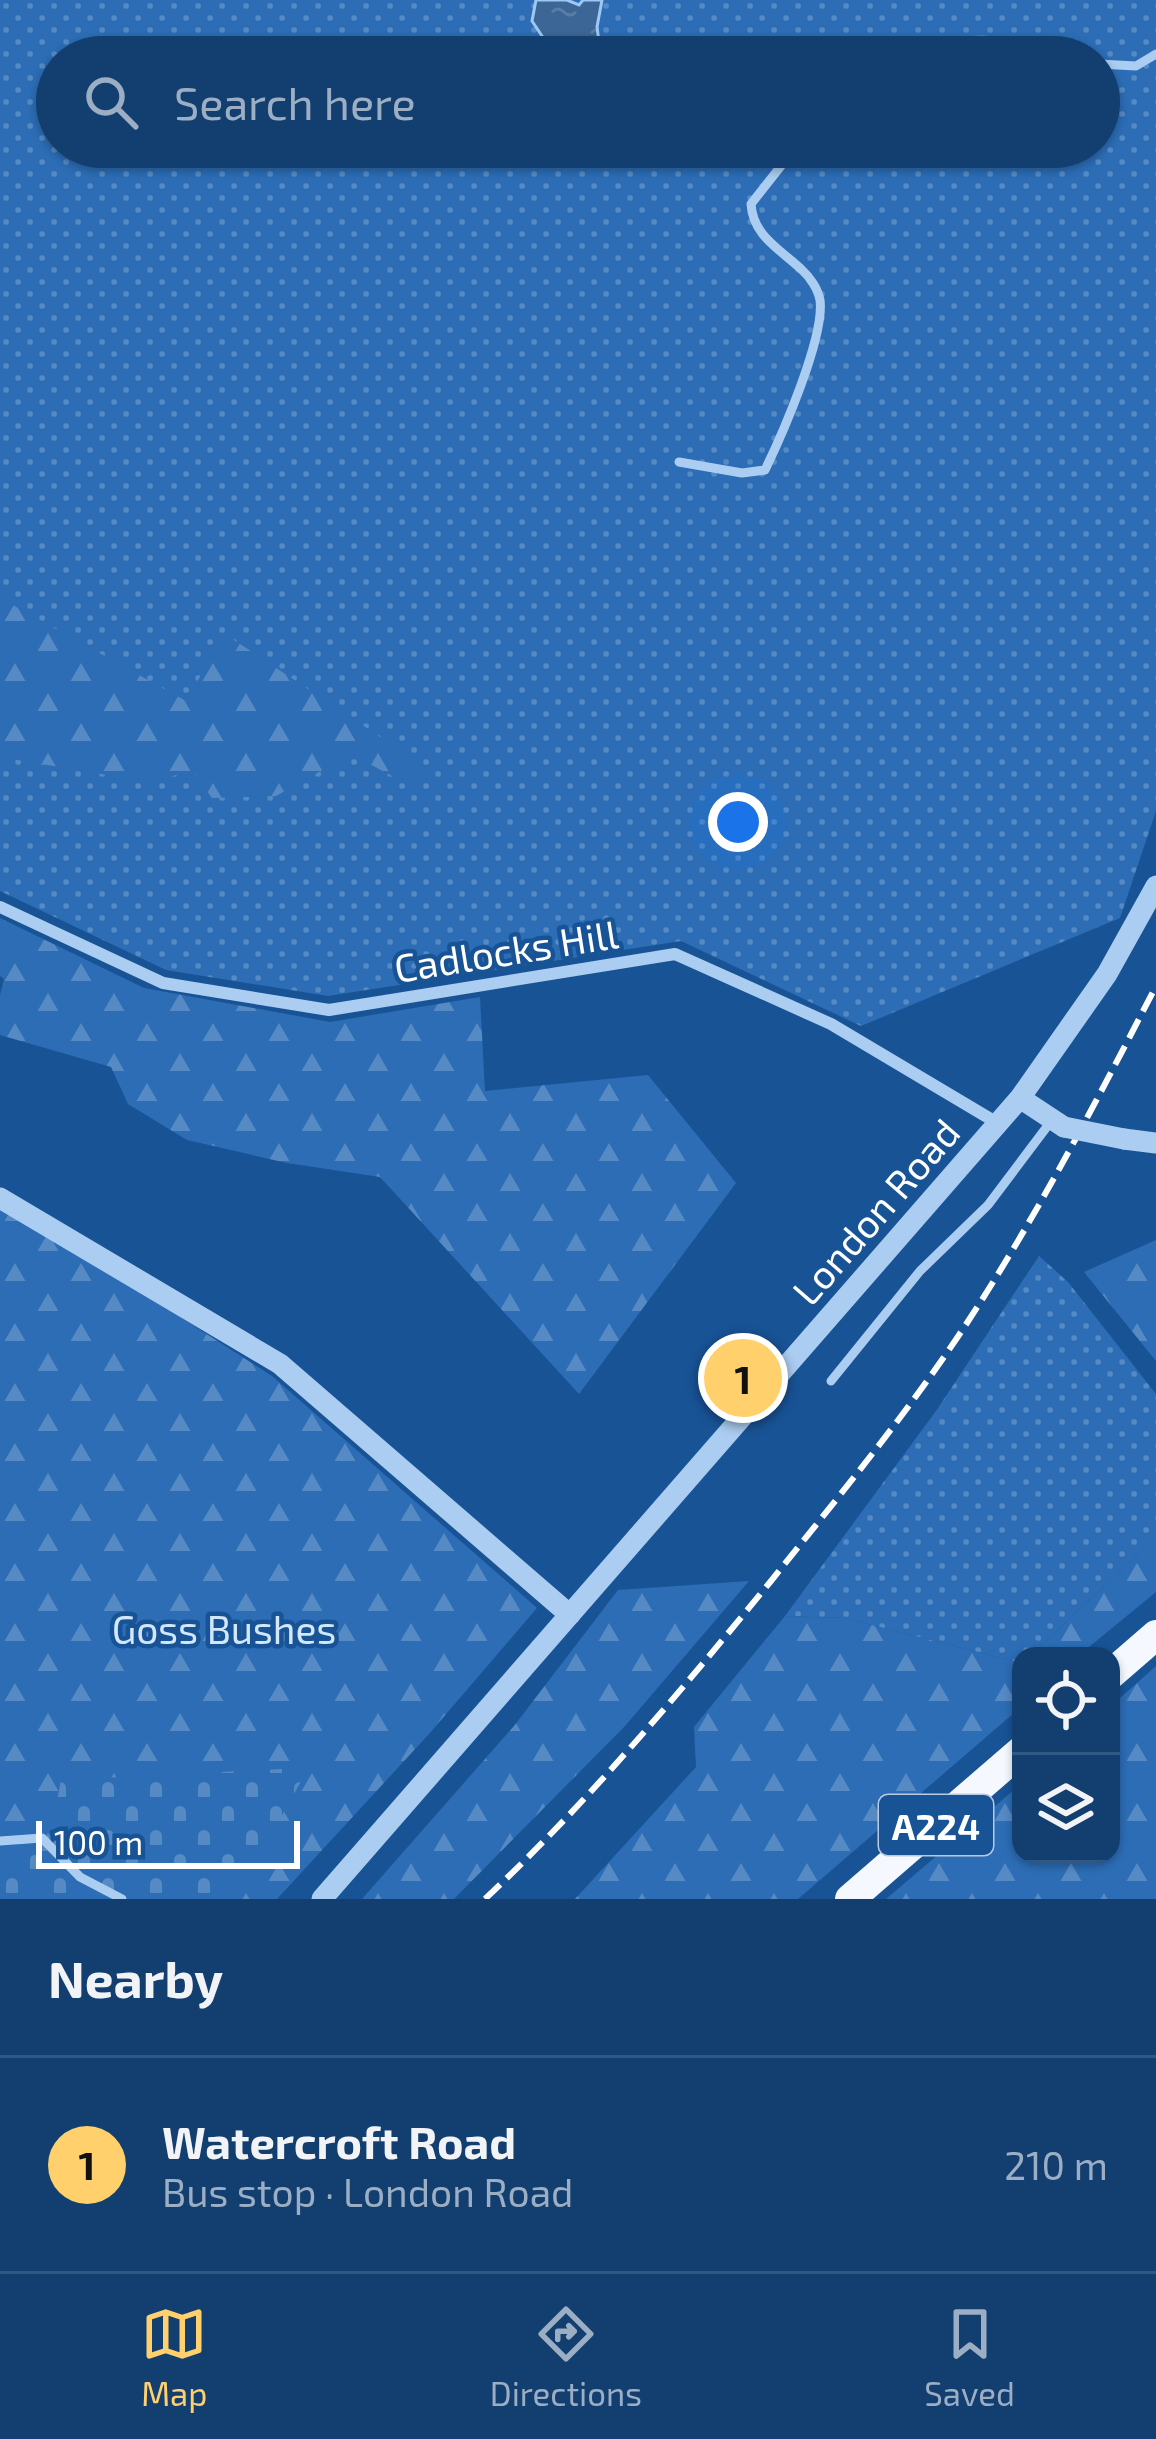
<!DOCTYPE html>
<html lang="en">
<head>
<meta charset="utf-8">
<style>
  :root { --surface:#123e70; --page:#1f4978; --text:#f1f3f6; --muted:#9caec3; --line:#315783; --accent:#ffd06b }
  body { margin:0; font-family:"Exo 2",sans-serif; background:var(--page); color:var(--text) }
  .controls { position:absolute; right:36px; bottom:36px; display:grid; overflow:hidden; border-radius:24px; box-shadow:0 3px 9px #0004 }
  .controls button { width:108px; height:108px; display:grid; place-items:center; padding:0; border:0; border-bottom:3px solid var(--line); background:var(--surface); color:var(--text); font:60px sans-serif }
  .scale { position:absolute; left:36px; bottom:30px; width:264px; box-sizing:border-box; padding-left:12px; border:6px solid #fff; border-top:0; font-size:33px; line-height:42px; white-space:nowrap; color:#fff; -webkit-text-stroke:9px #185396; paint-order:stroke }
  .you { position:absolute; left:738px; top:822px; width:42px; height:42px; margin:-30px; border:9px solid #fff; border-radius:50%; background:#1a73e8; box-shadow:0 0 0 18px #1a73e833 }
  .badge { display:grid; place-items:center; width:78px; height:78px; border-radius:50%; background:var(--accent); color:#111; font-size:39px; font-weight:700 }
  .pin { position:absolute; translate:-50% -50%; border:6px solid #fff; box-shadow:0 3px 12px #0006 }
  .list { margin:0; padding:0; list-style:none }
  h2 { display:flex; justify-content:space-between; align-items:center; height:156px; margin:0; padding:0 48px; font-size:51px }
  h2 small { font-size:39px; font-weight:400; color:var(--muted) }
  .list li { display:grid; grid-template-columns:78px 1fr auto; gap:36px; align-items:center; box-sizing:border-box; height:216px; padding:0 48px; border-top:3px solid var(--line) }
  .list b { display:block; font-size:45px; white-space:nowrap }
  .list p { margin:0; font-size:39px; white-space:nowrap; color:var(--muted) }
  .list em { font-size:39px; font-style:normal; color:var(--muted) }
  .icon { flex:none; width:66px; height:66px; fill:none; stroke:currentColor; stroke-width:2; stroke-linecap:round; stroke-linejoin:round }
  .map { position:relative; flex:none; width:1156px; height:1899px; overflow:hidden }
  .search { position:absolute; background:var(--surface); box-shadow:0 3px 9px #0004; left:36px; right:36px; top:36px; height:132px; display:flex; align-items:center; gap:30px; box-sizing:border-box; padding:0 42px; border-radius:66px; color:var(--muted); font-size:45px }
  .sheet { height:372px; background:var(--surface) }
  nav { display:flex; justify-content:space-around; align-items:center; box-sizing:border-box; height:168px; border-top:3px solid var(--line); background:var(--surface); font-size:33px; color:var(--muted) }
  nav a { display:grid; justify-items:center; gap:6px }
  nav .on { color:var(--accent) }
  .map>svg:first-child { display:block }
</style>
</head>
<body>
<div class="map">
<svg width="1156" height="1899" viewBox="0 0 1156 1899">
  <defs>
    <pattern id="grass-dots" width="8" height="8" patternUnits="userSpaceOnUse" patternTransform="scale(3)"><rect width="8" height="8" fill="#2c6db5"/><path d="M2 2h.1M6 6h.1" fill="none" stroke="#568ac4" stroke-width="1.8" stroke-linecap="round"/></pattern>
    <pattern id="forest-firs" width="22" height="20" patternUnits="userSpaceOnUse" patternTransform="scale(3)"><rect width="22" height="20" fill="#2c6db5"/><path d="M5 1l3.5 6h-7zM16 11l3.5 6h-7z" fill="#568ac4"/></pattern>
    <pattern id="cemetery-stones" width="16" height="16" patternUnits="userSpaceOnUse" patternTransform="scale(3)"><rect width="16" height="16" fill="#2c6db5"/><path d="M2 7V4a2 2 0 0 1 4 0v3zM10 15v-3a2 2 0 0 1 4 0v3z" fill="#568ac4"/></pattern>
    <pattern id="water-ripples" width="26" height="14" patternUnits="userSpaceOnUse" patternTransform="scale(3)"><rect width="26" height="14" fill="#3c6696"/><path d="M2 4q2-2 4 0t4 0M15 11q2-2 4 0t4 0" fill="none" stroke="#597da6"/></pattern>
  </defs>
  <rect width="100%" height="100%" fill="#185396"/>
  <!-- grass -->
  <path fill="url(#grass-dots)" fill-rule="evenodd" d="M0,0H1156V811L1120,918L861,1026L681,941L328,996L166,970L0,891ZM57,57H1099V147H57Z
    M1039,1256L1068,1282L1156,1394V1537L1030,1656H1021V1663L844,1618L785,1616L936,1411Z"/>
  <!-- forest -->
  <path fill="url(#forest-firs)" d="M0,598L186,701L225,634L436,774L407,784L351,754L276,796L212,798L193,771L148,782L0,757Z
    M0,918L144,988L330,1022L480,997L485,1091L648,1075L736,1183L579,1394L380,1177L287,1163L187,1140L128,1104L111,1067L0,1035V995L4,979L0,976Z
    M0,1209L104,1268L272,1376L537,1608L429,1734L277,1899H0Z
    M1156,1240V1361L1084,1272Z
    M1156,1537V1592L1078,1656H1030Z
    M749,1581L625,1726L454,1899H362L514,1726L618,1590Z
    M785,1616L844,1618L1021,1663V1707L798,1899H575L696,1767L694,1727Z
    M1156,1666V1899H886L1021,1784V1854H1111V1706Z"/>
  <!-- cemetery -->
  <path fill="url(#cemetery-stones)" d="M283,1769L304,1776L235,1899H0V1863L47,1852L61,1780Z"/>
  <!-- water -->
  <path fill="url(#water-ripples)" stroke="#9ec8f3" stroke-width="3" d="M536,0H567L579,5L583,0H602L597,27L601,57H556L532,21Z"/>
  <g fill="none" stroke-linecap="round" stroke-linejoin="round">
    <!-- service -->
    <path stroke="#abcdf1" stroke-width="9" d="M906,57C970,30 1008,40 1073,57
      M1099,64L1136,66L1156,54
      M679,462L742,473L765,470C782,435 825,337 820,300C818,289 810,277 801,269C780,249 753,236 751,204L796,147
      M831,1381L920,1271L988,1205L1052,1120
      M0,1841L42,1838L80,1877L122,1899"/>
    <!-- minor -->
    <path stroke="#abcdf1" stroke-width="12" d="M0,907L163,983L329,1010L675,954L831,1024L999,1124"/>
    <!-- tertiary -->
    <path stroke="#abcdf1" stroke-width="21" d="M1020,1098L1064,1127
      M1124,1139L1156,1143
      M0,1198L280,1364L570,1615
      M322,1899L1020,1098L1107,974L1156,886"/>
    <!-- primary -->
    <path stroke="#f5f9ff" stroke-width="30" d="M1111,1674L1156,1635
      M850,1899L1021,1751"/>
    <!-- rail -->
    <path stroke="#fff" stroke-width="6" stroke-dasharray="21 9" stroke-linecap="butt" d="M485,1899C589,1801 681,1691 771,1581C835,1501 902,1420 959,1335C1033,1224 1095,1104 1156,986"/>
    <!-- tertiary-bridge -->
    <path stroke="#abcdf1" stroke-width="21" d="M1064,1127L1124,1139"/>
  </g>
  <g text-anchor="middle" dominant-baseline="central" stroke-width="9" stroke-linejoin="round" paint-order="stroke">
    <!-- shield labels -->
    <rect fill="#185396" stroke="#bacbe0" stroke-width="3" x="879" y="1795" width="114" height="60" rx="9"/>
    <g font-size="36" font-weight="bold" fill="#fff">
      <text x="936" y="1825">A224</text>
    </g>
    <!-- street labels -->
    <g font-size="39" fill="#fff" stroke="#185396">
      <text transform="translate(506 950) rotate(-9)">Cadlocks Hill</text>
      <text transform="translate(875 1211) rotate(-49)">London Road</text>
    </g>
    <!-- park labels -->
    <g font-size="39" fill="#d2e6fc" stroke="#185396">
      <text x="224" y="1628">Goss Bushes</text>
    </g>
  </g>
</svg>
<div class="controls">
<button><svg class="icon" aria-label="locate" viewBox="0 0 24 24"><circle cx="12" cy="12" r="6"/><path d="M12 2v4M12 18v4M2 12h4M18 12h4"/></svg></button>
<button><svg class="icon" aria-label="layers" viewBox="0 0 24 24"><path d="M12 4l9 5-9 5-9-5zM3 14l9 5 9-5"/></svg></button>
</div>
<div class="scale">100 m</div>
<div class="you"></div>
<div class="pin badge" style="left:743px;top:1378px">1</div>
<div class="search"><svg class="icon" aria-label="search" viewBox="0 0 24 24"><circle cx="10" cy="10" r="6"/><path d="M15 15l6 6"/></svg>Search here</div>
</div>
<section class="sheet">
<h2>Nearby<small></small></h2>
<ul class="list">
<li><span class="badge">1</span><div><b>Watercroft Road</b><p>Bus stop · London Road</p></div><em>210 m</em></li>
</ul>
</section>
<nav>
<a class="on"><svg class="icon" aria-label="map" viewBox="0 0 24 24"><path d="M3 6l6-2 6 2 6-2v14l-6 2-6-2-6 2zM9 4v14M15 6v14"/></svg>Map</a>
<a><svg class="icon" aria-label="directions" viewBox="0 0 24 24"><path d="M12 3l9 9-9 9-9-9zM9 14v-3h6M13 9l2 2-2 2"/></svg>Directions</a>
<a><svg class="icon" aria-label="saved" viewBox="0 0 24 24"><path d="M7 4h10v16l-5-4-5 4z"/></svg>Saved</a>
</nav>
</body>
</html>
